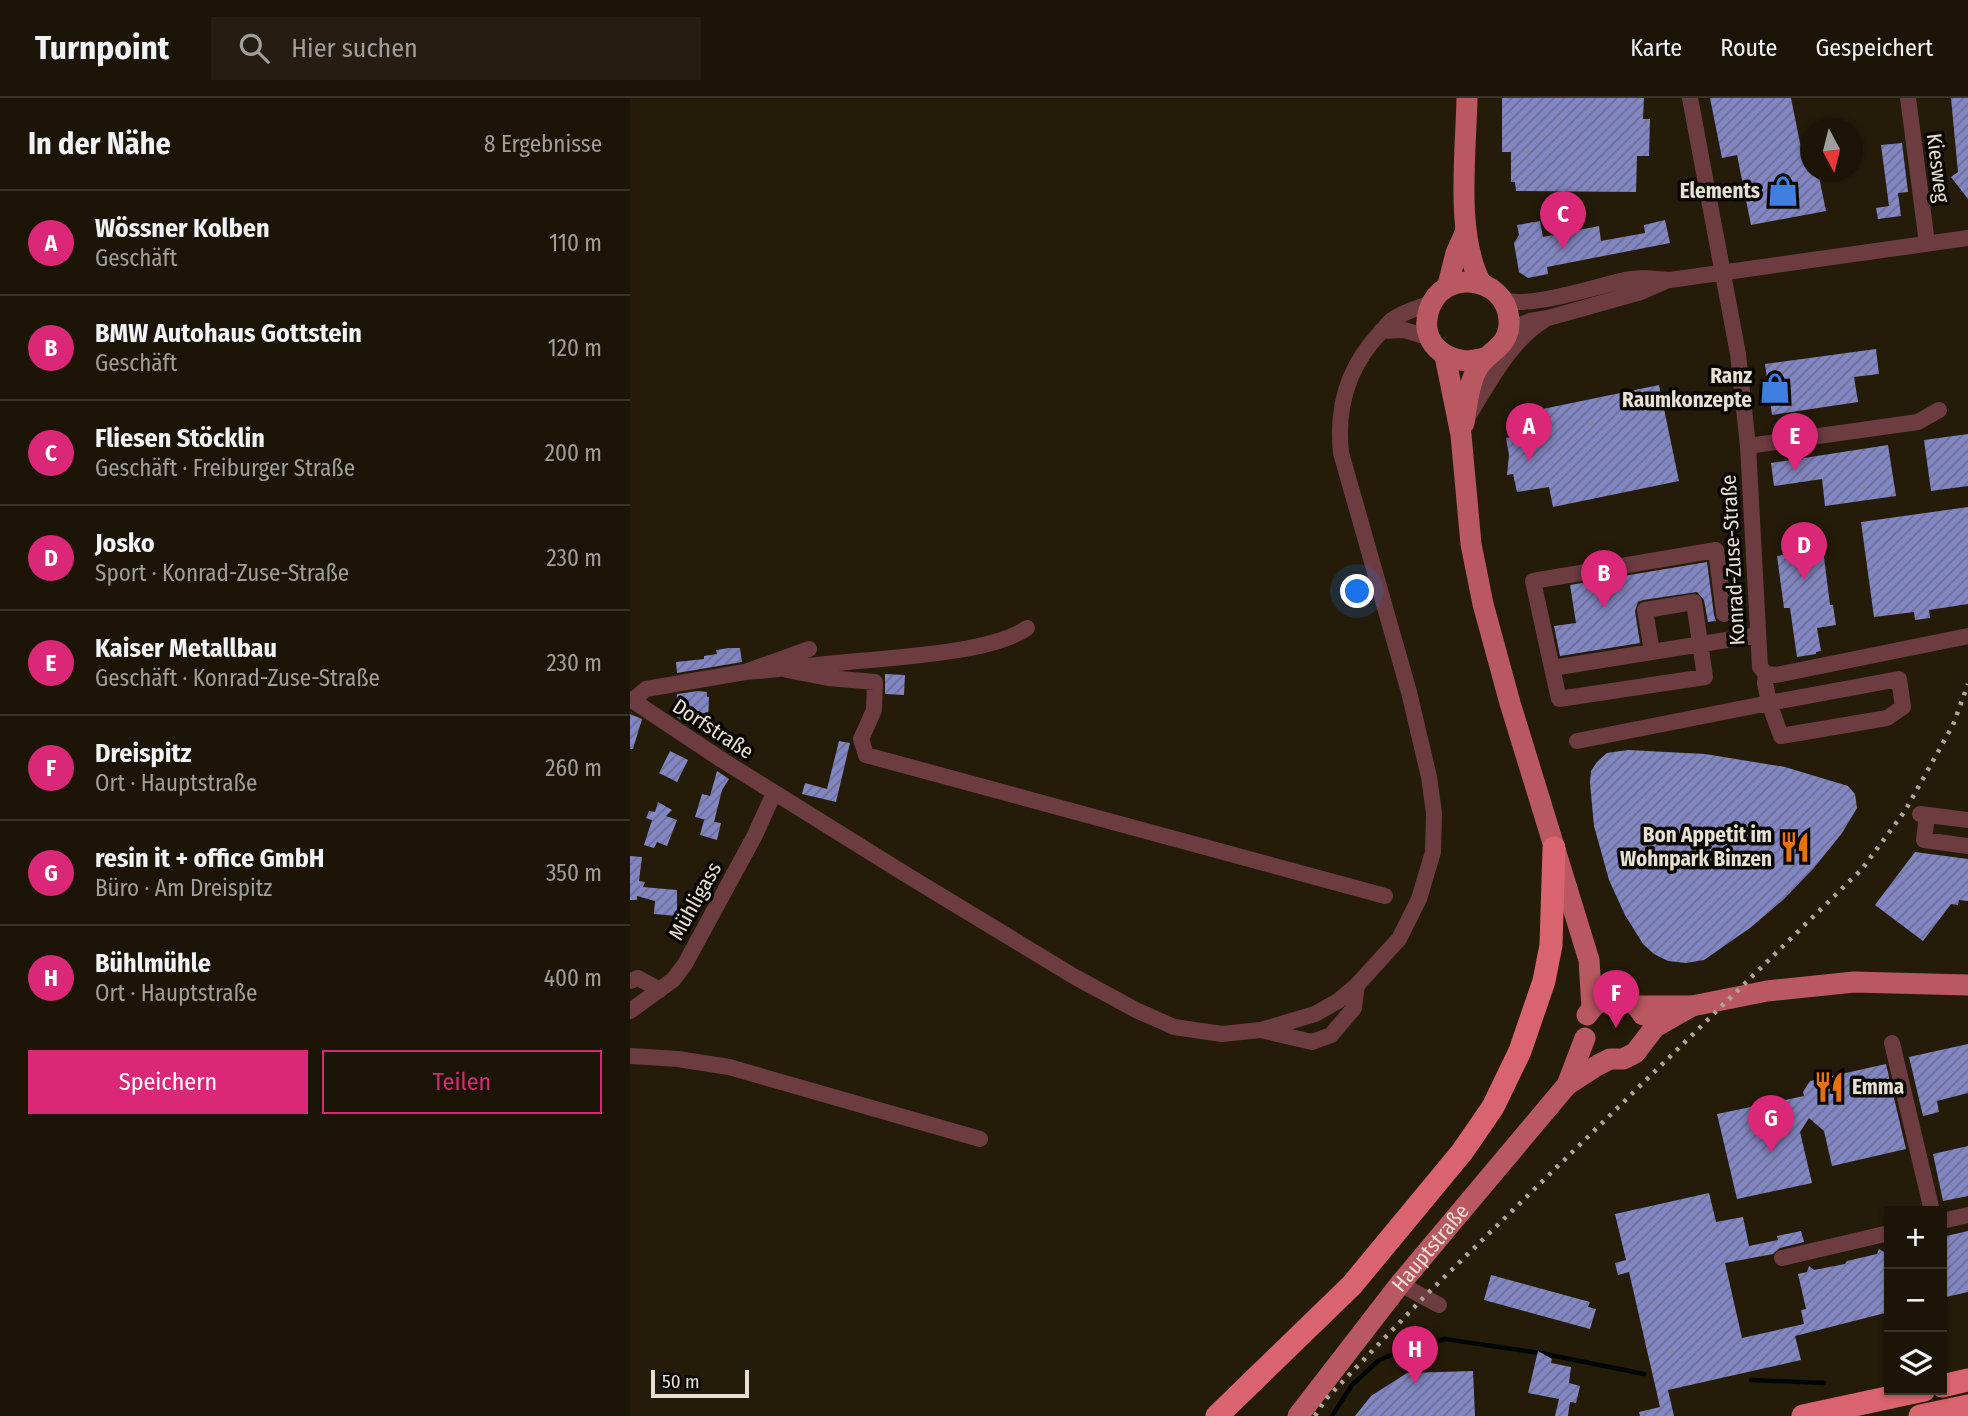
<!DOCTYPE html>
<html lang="de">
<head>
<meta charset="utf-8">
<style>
  :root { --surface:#1c1407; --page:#251d11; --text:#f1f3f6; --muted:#a09e9b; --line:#3a3328; --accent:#db2777 }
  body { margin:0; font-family:"Fira Sans Condensed",sans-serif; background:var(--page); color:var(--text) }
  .controls { position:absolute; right:21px; bottom:21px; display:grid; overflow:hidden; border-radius:0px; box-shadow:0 2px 5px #0004 }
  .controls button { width:63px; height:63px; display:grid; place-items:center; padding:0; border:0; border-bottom:2px solid var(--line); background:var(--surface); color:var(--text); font:35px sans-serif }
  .compass { position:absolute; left:1170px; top:21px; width:63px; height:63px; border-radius:50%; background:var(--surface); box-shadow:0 2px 5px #0004; rotate:173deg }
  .scale { position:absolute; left:21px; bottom:18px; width:98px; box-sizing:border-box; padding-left:7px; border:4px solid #e6e0d5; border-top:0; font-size:19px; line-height:24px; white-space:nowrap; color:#e6e0d5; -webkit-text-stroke:5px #0a0702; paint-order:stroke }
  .you { position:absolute; left:728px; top:494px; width:24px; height:24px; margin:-18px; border:5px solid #fff; border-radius:50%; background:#1a73e8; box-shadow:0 0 0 10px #1a73e833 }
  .badge { display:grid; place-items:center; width:46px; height:46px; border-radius:50%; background:var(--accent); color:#fff; font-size:23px; font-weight:700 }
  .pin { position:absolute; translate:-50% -58px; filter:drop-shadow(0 2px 4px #0008) }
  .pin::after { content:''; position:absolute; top:37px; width:24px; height:21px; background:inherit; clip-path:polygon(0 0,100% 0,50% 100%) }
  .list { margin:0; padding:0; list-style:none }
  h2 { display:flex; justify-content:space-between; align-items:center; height:91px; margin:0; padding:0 28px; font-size:30px }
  h2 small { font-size:23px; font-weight:400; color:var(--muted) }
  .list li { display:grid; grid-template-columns:46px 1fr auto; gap:21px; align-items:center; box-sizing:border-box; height:105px; padding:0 28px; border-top:2px solid var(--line) }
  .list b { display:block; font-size:26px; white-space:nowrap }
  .list p { margin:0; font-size:23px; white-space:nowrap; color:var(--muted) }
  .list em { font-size:23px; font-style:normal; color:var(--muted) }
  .actions { display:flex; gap:14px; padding:21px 28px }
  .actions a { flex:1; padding:16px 0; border:2px solid var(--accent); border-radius:0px; text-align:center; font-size:24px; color:var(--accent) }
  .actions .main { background:var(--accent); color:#fff }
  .icon { flex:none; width:38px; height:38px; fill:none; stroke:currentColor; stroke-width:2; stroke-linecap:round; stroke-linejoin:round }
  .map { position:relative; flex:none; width:1338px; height:1318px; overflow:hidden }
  header { display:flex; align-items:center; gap:42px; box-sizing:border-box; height:98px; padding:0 35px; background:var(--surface); border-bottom:2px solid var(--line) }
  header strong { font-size:33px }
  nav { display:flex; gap:38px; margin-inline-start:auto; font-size:24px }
  .search { width:490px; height:63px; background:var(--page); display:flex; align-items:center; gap:18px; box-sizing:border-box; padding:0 24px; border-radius:0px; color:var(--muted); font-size:26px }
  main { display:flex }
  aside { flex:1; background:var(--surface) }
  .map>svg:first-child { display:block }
</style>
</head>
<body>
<header>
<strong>Turnpoint</strong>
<div class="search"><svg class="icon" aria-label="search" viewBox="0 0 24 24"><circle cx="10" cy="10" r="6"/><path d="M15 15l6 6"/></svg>Hier suchen</div>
<nav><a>Karte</a><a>Route</a><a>Gespeichert</a></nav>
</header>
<main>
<aside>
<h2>In der Nähe<small>8 Ergebnisse</small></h2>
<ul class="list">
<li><span class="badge">A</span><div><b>Wössner Kolben</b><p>Geschäft</p></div><em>110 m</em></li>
<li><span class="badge">B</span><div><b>BMW Autohaus Gottstein</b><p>Geschäft</p></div><em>120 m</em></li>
<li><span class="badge">C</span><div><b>Fliesen Stöcklin</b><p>Geschäft · Freiburger Straße</p></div><em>200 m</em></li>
<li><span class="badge">D</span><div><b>Josko</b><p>Sport · Konrad-Zuse-Straße</p></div><em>230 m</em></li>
<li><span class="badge">E</span><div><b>Kaiser Metallbau</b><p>Geschäft · Konrad-Zuse-Straße</p></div><em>230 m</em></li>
<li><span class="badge">F</span><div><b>Dreispitz</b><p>Ort · Hauptstraße</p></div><em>260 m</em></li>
<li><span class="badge">G</span><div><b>resin it + office GmbH</b><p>Büro · Am Dreispitz</p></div><em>350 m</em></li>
<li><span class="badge">H</span><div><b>Bühlmühle</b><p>Ort · Hauptstraße</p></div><em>400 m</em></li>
</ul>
<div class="actions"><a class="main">Speichern</a><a>Teilen</a></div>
</aside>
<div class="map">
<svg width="1338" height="1318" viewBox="0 0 1338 1318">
  <defs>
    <pattern id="building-hatch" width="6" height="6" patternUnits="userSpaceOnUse" patternTransform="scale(1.75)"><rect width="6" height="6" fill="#8286c2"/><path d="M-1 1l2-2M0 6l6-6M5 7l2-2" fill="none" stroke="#6d6f94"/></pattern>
  </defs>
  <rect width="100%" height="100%" fill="#251b09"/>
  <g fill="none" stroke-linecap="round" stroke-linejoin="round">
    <!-- stream -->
    <path stroke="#000608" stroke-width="4.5" d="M1121,1282L1194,1285
      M702,1318L722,1287L749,1262L781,1249L815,1241L910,1255L1014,1276"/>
  </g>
  <!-- building -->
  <path fill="url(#building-hatch)" d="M872,0H1014L1013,21H1020L1019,58H1007L1006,94L886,93L885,84H881V54H872Z
    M1080,0H1161L1173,60L1180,58V74H1188L1196,113L1121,127L1107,57L1092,60Z
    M1321,0H1338V101L1321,79L1328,74Z
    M1272,45L1278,94L1268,95L1271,118L1248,121L1246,110L1259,108L1251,47Z
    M1035,122L1040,145L917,169L918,176L898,180L889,174L884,145L889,137L887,127L910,123L913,139L969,128L971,143L1015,135L1014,127Z
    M1246,251L1249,276L1224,279L1228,304L1142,317L1135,266Z
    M1029,287L1049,383L923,409L919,389L887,394L883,376L877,377L879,357L876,340L907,333L903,313Z
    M1338,336V388L1301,393L1294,342Z
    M1258,347L1266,398L1195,408L1192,381L1144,388L1141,365Z
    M1338,409V506L1299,512L1300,520L1285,522L1284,514L1244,519L1231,424Z
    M1193,451L1200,507H1203L1206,527L1187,530L1191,553L1186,554V556L1167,559L1160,510H1154L1147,458Z
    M1077,464L1084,517L1086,523L1078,524L1074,502L1067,494L1013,502L1008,504L1005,513L1010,545L930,558L924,528L946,525L940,487Z
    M99,550H110L112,564L47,575L46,564L74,561V558L87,556L86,552Z
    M255,576L275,577L274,597L255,596Z
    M68,593L77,594V599H79L78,625L51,622L45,618L47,596Z
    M0,616L12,621L3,651H0Z
    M209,643L220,645L206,704L172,696L175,685L197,691Z
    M998,652L1075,656L1155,669L1218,688L1225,696L1227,710L1212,735L1183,771L1153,802L1120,830L1074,862L1056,865L1038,863L1024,856L1013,846L995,817L979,782L964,728L960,685L961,673L967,664L977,655Z
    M40,653L58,662L47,684L29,675Z
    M87,673L99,681L92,692L84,724L91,725L87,742L70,737L74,722H76L65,719L72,696L80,698Z
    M28,704L42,712L36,718L47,722L37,748L27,744L24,750L14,747L22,722L16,720L19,713L25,714Z
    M1285,754L1338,761V803L1329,802L1328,807L1321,806L1293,843L1245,807Z
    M0,758L12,759L9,783L15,784L13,789L47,792V818L24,816L25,803L7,798V802H0Z
    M1338,946V995L1307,1003L1309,1014L1293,1018L1279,959Z
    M1256,966L1276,1051L1202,1068L1194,1033L1179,1020L1170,1034L1182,1085L1107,1101L1087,1016L1174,998L1173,994L1180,983Z
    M1338,1048V1098L1313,1103L1303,1056Z
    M1079,1095L1086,1124L1113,1119L1119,1148L1148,1142L1147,1138L1171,1133L1174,1144L1150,1150L1143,1156L1095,1165L1112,1240L1174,1226L1171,1212L1176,1211L1168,1176L1177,1174L1179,1168L1184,1172L1215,1166L1217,1163L1247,1156L1249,1151L1254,1154L1259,1153V1214L1165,1238L1171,1262L1038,1292L1044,1318H1010L1009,1314L1030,1309L999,1174L988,1177L985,1165L996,1162L985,1116Z
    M1338,1133V1194L1316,1199L1312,1180V1139Z
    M861,1177L960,1204L958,1209L966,1211L960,1231L854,1202Z
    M908,1253L922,1261L921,1265L941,1269L939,1285L950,1288L946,1305L940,1304L938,1318H925L929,1301L898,1295Z
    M843,1273L845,1318H725L741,1298L777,1275Z"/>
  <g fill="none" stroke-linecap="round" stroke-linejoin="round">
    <!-- minor -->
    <path stroke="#6c3c40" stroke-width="16" d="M1060,0L1108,256L1118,348L1130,569L1136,576L1146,577L1338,538
      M1278,0L1297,145
      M872,201C896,213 971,186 1001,181C1014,179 1028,181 1040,182L1338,140
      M751,233L774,232L801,240
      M875,240L886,229L900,223L918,220L1011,194L1036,183
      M837,320C858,287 879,244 913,223
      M1118,348L1288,324L1309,312
      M1022,554L1015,512L1064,504L1075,579L929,601L922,570C991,559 1060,548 1128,537
      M922,570L903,483L1086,452L1094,516
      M157,572L198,580L245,584L244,612L231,641L236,657L755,798
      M115,574C146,572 176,568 207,565C253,560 361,556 397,530
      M0,601L92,662L280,779L445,879L506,912L544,929L592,936L631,932L685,916L708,903L727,887L769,841L789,801L803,754L804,715L799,679L779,594L711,355C706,308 718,268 751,234C755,230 758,225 762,222C774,213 790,210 803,204
      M2,603L16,591L115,574L179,551
      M947,643L1139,605L1151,638L1257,620L1273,609L1269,581L1139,605L1135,585L1136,576
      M1290,716L1338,722
      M1297,717L1294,742L1338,748
      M0,883L8,880L30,892
      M0,913L43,882L55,866L124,739L144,695
      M635,933L682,944L701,937L724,910L727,887
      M1262,945L1302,1113
      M0,958L48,961L99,969L350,1041
      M1312,1123L1338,1117
      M1152,1160L1259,1135
      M770,1186L809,1207"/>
    <!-- major -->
    <g stroke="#ba5861" stroke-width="21">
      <path d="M837,0C836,55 825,137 851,185"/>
      <path d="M818,187L826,155L835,135"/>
      <path d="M815,258L831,337L841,446L853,506L880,605L959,862L962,910"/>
      <path d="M834,325C837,307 838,289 846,273C856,252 881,251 879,221C875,177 812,170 799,212C787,249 825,272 857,259"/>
      <path d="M1006,908H1062L1137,893L1224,884L1338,887"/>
      <path d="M957,917C971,895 1000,894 1013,917"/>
      <path d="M937,987L968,967L980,961H993L1005,955L1025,929L1062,908"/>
      <path id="s1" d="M668,1318L770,1186L937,987L955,940"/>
    </g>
    <!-- highway -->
    <path stroke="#d9636e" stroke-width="23" d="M1312,1288L1338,1282
      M587,1318L722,1187L832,1054L863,1009L890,953L914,883L921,847L924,750
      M1173,1318L1294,1292
      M1290,1318L1338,1308"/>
    <!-- rail -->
    <path stroke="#ada699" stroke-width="4.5" stroke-dasharray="3.5 7" stroke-linecap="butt" d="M685,1318L695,1302L794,1199L1232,771L1275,713L1323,627L1338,586"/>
  </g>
  <!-- icons -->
  <defs>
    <symbol id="shop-bare" viewBox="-9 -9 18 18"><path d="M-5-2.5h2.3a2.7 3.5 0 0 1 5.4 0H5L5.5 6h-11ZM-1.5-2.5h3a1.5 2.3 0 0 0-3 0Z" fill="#3f7fe0" stroke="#0a0702" stroke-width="2.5" paint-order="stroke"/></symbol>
    <symbol id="restaurant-bare" viewBox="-9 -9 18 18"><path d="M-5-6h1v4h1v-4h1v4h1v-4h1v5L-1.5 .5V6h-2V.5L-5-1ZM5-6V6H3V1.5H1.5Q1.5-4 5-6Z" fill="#e8710a" stroke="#0a0702" stroke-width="2.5" paint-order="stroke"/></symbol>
  </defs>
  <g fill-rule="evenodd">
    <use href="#shop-bare" x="1131" y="71" width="44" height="44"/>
    <use href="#shop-bare" x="1123" y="268" width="44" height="44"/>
    <use href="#restaurant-bare" x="1143" y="727" width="44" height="44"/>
    <use href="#restaurant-bare" x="1177" y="967" width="44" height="44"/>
  </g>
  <g text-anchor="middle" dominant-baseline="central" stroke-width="7" stroke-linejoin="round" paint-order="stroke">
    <!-- street labels -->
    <g font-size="21" fill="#e6e0d5" stroke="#0a0702">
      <text transform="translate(1308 70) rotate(83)">Kiesweg</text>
      <text transform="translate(1103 462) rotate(-93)">Konrad-Zuse-Straße</text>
      <text transform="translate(83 631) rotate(33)">Dorfstraße</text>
      <text transform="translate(65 803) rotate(-61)">Mühligass</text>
      <text stroke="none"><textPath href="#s1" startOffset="214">Hauptstraße</textPath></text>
    </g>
    <!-- poi labels -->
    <g font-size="21" font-weight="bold" fill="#e6e0d5" stroke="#0a0702" text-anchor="end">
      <text x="1130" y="93">Elements</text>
      <text x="1122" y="278">Ranz<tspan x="1122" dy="24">Raumkonzepte</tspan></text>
      <text x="1142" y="737">Bon Appetit im<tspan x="1142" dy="24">Wohnpark Binzen</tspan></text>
      <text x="1222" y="989" text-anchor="start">Emma</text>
    </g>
  </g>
</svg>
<div class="controls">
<button>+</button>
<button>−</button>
<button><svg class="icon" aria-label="layers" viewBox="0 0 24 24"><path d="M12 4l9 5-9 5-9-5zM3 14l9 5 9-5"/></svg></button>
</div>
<svg class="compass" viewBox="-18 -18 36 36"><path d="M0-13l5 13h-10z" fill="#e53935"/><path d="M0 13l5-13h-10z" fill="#a09e9b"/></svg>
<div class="scale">50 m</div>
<div class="you"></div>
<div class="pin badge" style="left:899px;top:363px">A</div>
<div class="pin badge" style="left:974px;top:510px">B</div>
<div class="pin badge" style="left:933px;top:151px">C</div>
<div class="pin badge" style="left:1174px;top:482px">D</div>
<div class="pin badge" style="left:1165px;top:373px">E</div>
<div class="pin badge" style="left:986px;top:930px">F</div>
<div class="pin badge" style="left:1141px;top:1055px">G</div>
<div class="pin badge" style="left:785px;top:1286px">H</div>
</div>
</main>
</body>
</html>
